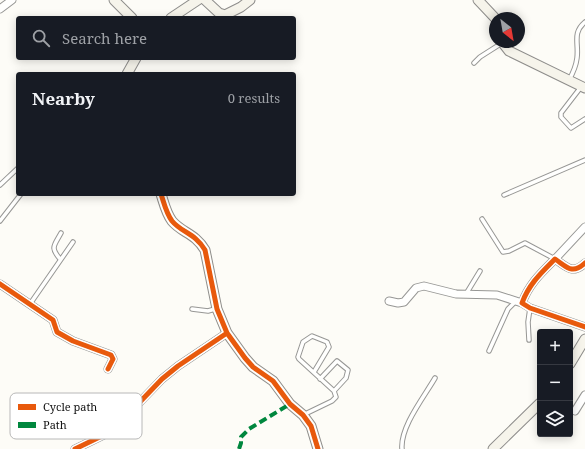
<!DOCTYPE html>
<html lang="en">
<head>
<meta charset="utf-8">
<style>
  :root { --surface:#171b24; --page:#242831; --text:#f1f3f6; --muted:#9ea1a6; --line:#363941 }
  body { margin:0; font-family:"Noto Serif",serif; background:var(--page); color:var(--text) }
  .controls { position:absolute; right:12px; bottom:12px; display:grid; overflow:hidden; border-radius:4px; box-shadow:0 2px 10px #0003 }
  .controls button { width:36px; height:36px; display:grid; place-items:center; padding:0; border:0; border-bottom:1px solid var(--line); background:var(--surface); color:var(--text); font:20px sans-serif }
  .compass { position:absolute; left:489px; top:12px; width:36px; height:36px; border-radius:50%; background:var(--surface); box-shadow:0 2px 10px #0003; rotate:149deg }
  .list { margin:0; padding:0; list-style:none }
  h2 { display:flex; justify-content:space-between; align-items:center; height:52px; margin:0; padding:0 16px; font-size:17px }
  h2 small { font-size:13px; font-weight:400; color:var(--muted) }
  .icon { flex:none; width:22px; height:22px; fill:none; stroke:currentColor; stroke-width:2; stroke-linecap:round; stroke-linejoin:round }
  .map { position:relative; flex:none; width:585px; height:449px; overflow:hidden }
  .search { position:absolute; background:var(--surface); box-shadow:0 2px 10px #0003; left:16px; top:16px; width:280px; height:44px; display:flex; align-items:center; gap:10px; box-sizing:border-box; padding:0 14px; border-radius:4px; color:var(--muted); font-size:15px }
  .panel { position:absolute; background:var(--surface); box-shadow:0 2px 10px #0003; left:16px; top:72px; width:280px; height:124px; border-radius:4px }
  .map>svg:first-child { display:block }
</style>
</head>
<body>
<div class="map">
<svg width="585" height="449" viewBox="0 0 585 449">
  <rect width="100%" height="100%" fill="#fdfcf7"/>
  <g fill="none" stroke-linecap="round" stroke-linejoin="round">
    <defs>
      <path id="lane" d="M474,63L480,57L502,43
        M569,80C573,73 576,66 577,58C579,43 572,33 585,22
        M581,87L561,113V117L571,128L585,119
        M0,185L18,168
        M504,195L585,160
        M482,219L503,252L509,251L525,243L555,259
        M0,221L21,194
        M60,259C50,247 54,246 61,233
        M466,294L480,271
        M30,304L73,242
        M192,309L208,311L215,309
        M529,340L528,322L530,308
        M489,351L508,309L515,302
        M320,379L337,361L348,370L346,378L334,391
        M92,407L120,424
        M303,415L332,401L336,397L334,391L299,359L298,357L303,342L312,336L327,342L329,347L314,372
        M402,449C400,427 424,397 435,378"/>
      <path id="street" d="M0,9L12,0
        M555,259L585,227
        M585,263C572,275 567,267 555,259C541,273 529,284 522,303L530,308L585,327
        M0,284L53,320L57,332L73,341L111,355L113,359L108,369
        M389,301L398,303L404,302L416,288L424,286L456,294L497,295L522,303
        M575,411L585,395
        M75,449L112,431L162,379L178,366L227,333"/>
      <path id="secondary" d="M114,0L132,18
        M205,0L219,13L225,15L241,7L250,0
        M478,0L495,18
        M171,18L198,0
        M502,42L509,51L585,88
        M127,74L136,58
        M161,194C164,203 166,213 172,221C182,233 195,233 205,250L217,309L227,333L245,358L253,367L273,381L290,404L303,415L311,426L318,449
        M570,364L585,339
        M493,449L540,403"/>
    </defs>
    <!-- lane casing -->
    <use href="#lane" stroke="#979795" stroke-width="5.5"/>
    <!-- street casing -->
    <use href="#street" stroke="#979795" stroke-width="9"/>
    <!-- secondary casing -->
    <use href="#secondary" stroke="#8e8d8b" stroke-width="11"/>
    <!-- lane -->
    <use href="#lane" stroke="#fffffe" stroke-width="3.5"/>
    <!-- street -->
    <use href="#street" stroke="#fffffe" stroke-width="7"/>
    <!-- secondary -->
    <use href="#secondary" stroke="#f6f4eb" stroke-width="9"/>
    <!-- quiet -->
    <path stroke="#00873e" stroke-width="4" stroke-dasharray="8 4" stroke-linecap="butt" d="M239,449L241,443V437L249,429L290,404"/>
    <defs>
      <path id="cycleway" d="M161,194C164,203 166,213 172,221C182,233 195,233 205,250L217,309L227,333L245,358L253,367L273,381L290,404L303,415L311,426L318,449
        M585,263C572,275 567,267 555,259C541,273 529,284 522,303L530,308L585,327
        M0,284L53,320L57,332L73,341L111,355L113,359L108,369
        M75,449L112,431L162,379L178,366L227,333"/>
    </defs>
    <!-- cycleway casing -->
    <use href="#cycleway" stroke="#fff" stroke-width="8"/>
    <!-- cycleway -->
    <use href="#cycleway" stroke="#e8590c" stroke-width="5"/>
  </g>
  <!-- legend -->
  <rect x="10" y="393" width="132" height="46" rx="6" fill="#fff" stroke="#b8b8b8" stroke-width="1"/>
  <rect x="18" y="404" width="18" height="6" fill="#e8590c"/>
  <rect x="18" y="422" width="18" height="6" fill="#00873e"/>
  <g font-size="11" fill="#111">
    <text x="43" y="411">Cycle path</text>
    <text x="43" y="429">Path</text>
  </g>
</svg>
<div class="controls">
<button>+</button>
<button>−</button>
<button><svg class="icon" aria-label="layers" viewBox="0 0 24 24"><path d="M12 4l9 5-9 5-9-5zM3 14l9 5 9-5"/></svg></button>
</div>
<svg class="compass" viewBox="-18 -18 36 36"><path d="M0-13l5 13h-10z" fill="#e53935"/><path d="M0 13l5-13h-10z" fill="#9ea1a6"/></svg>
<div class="search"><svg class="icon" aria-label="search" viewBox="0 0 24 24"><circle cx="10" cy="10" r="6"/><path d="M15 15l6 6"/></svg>Search here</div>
<section class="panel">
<h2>Nearby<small>0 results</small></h2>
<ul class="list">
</ul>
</section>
</div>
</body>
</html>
